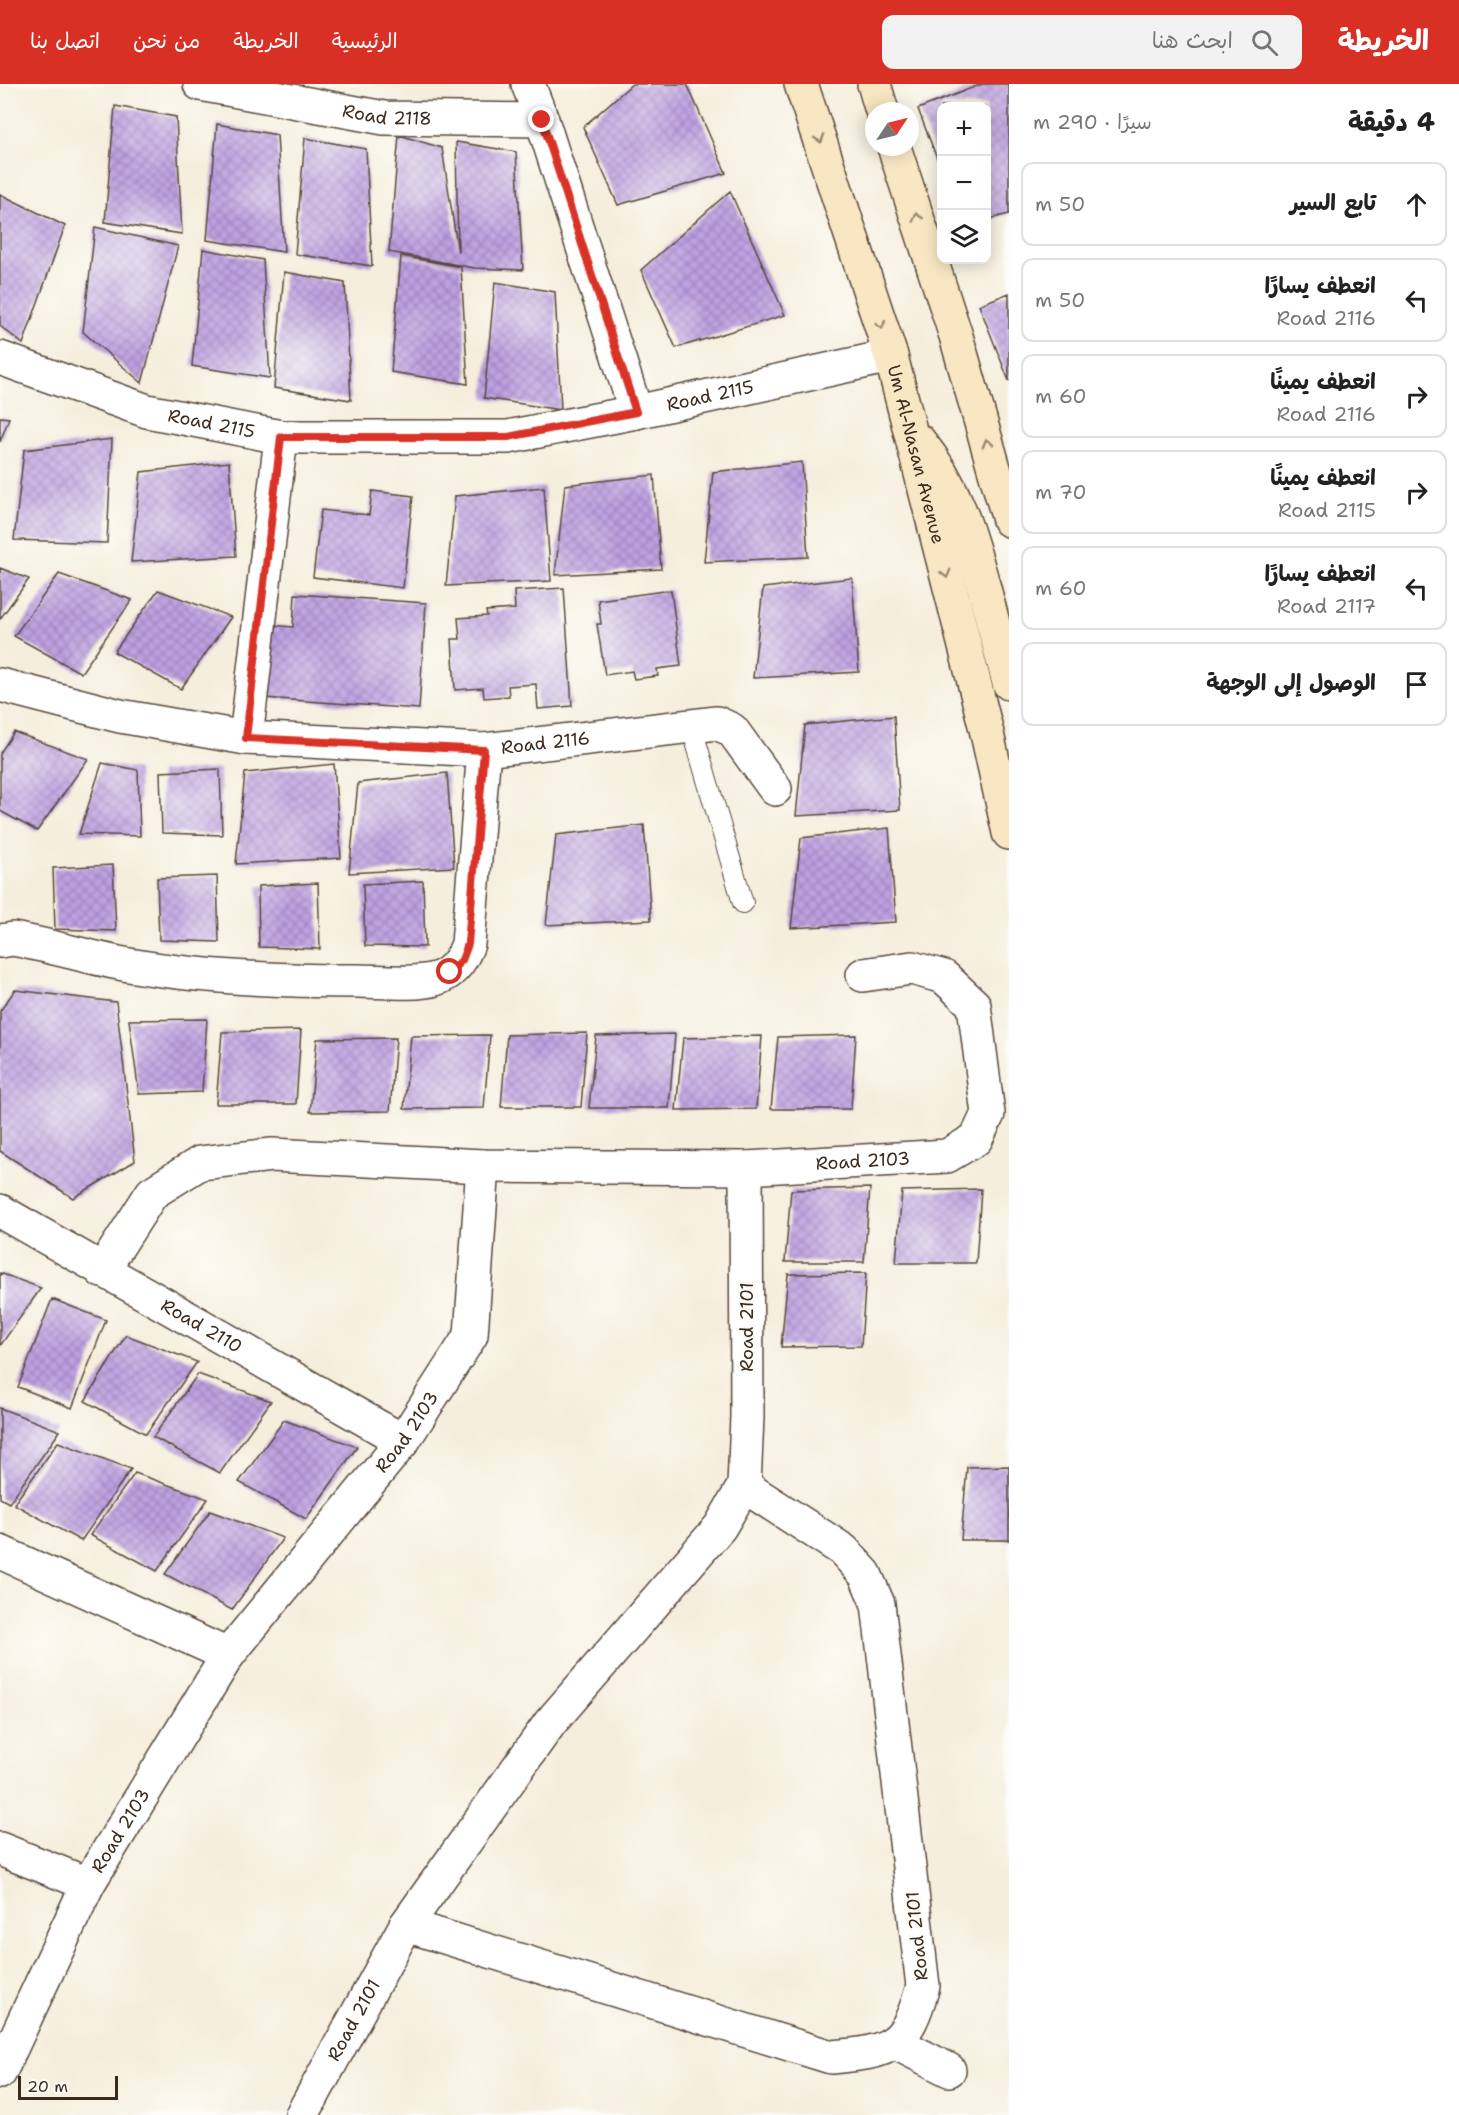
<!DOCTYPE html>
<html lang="ar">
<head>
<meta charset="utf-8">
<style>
  :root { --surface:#fff; --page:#f2f2f2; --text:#222; --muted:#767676; --line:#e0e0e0; --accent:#d93025 }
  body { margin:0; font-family:"Shantell Sans","Playpen Sans Arabic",sans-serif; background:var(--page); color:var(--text); direction:rtl }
  .controls { position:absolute; right:18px; top:18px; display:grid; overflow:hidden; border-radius:12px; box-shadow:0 3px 15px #0003 }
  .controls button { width:54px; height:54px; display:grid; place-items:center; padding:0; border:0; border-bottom:2px solid var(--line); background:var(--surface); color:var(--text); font:30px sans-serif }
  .compass { position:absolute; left:865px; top:18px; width:54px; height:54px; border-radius:50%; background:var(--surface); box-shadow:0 3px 15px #0003; rotate:55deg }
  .scale { position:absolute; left:18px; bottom:15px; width:100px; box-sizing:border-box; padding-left:6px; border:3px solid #3b2a1e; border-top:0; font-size:16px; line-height:21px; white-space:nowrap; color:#3b2a1e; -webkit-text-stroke:4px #fdfcf7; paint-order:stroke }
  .stop { position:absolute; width:18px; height:18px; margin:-14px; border:4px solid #d93025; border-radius:50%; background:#fff }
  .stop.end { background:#d93025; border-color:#fff; box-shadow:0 2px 6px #0008 }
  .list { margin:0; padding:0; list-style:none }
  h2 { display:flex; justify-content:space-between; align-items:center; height:78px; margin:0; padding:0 24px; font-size:26px }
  h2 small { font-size:20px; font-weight:400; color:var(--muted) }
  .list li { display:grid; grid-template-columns:39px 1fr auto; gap:18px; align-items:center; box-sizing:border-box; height:84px; margin:0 12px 12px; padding:0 12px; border:2px solid var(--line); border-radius:12px }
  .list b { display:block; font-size:22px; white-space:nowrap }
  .list p { margin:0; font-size:20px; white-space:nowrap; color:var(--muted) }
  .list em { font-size:20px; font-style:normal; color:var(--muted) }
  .icon { flex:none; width:33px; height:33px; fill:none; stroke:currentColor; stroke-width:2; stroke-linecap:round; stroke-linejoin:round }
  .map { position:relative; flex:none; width:1009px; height:2031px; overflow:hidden; direction:ltr }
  header { display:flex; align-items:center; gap:36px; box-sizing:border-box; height:84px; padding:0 30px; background:var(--accent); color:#fff }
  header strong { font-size:28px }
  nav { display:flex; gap:33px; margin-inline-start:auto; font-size:21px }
  .search { width:420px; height:54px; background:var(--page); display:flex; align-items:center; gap:15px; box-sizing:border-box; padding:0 21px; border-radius:12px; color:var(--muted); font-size:22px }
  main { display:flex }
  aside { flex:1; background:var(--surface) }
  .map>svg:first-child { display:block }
</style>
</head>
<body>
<header>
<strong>الخريطة</strong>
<div class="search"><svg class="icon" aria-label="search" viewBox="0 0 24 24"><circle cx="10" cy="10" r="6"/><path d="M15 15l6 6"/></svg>ابحث هنا</div>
<nav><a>الرئيسية</a><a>الخريطة</a><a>من نحن</a><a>اتصل بنا</a></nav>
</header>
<main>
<aside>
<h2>4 دقيقة<small>سيرًا · 290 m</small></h2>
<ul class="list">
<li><svg class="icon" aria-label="ahead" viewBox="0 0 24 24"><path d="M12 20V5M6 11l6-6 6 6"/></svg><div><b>تابع السير</b></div><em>50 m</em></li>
<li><svg class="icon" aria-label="left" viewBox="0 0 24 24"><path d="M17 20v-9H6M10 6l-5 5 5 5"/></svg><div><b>انعطف يسارًا</b><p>Road 2116</p></div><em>50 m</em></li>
<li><svg class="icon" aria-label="right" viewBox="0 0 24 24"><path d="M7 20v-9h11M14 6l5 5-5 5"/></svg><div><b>انعطف يمينًا</b><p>Road 2116</p></div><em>60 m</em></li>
<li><svg class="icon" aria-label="right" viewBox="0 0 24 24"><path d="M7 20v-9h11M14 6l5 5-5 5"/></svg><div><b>انعطف يمينًا</b><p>Road 2115</p></div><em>70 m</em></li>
<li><svg class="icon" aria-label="left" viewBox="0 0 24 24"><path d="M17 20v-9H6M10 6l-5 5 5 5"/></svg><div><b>انعطف يسارًا</b><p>Road 2117</p></div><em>60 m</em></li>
<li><svg class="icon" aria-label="arrive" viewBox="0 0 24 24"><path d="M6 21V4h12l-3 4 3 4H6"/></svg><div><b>الوصول إلى الوجهة</b></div></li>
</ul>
</aside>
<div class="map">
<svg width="1009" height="2031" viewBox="0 0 1009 2031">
  <defs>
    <pattern id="building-cross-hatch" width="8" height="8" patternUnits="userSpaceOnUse" patternTransform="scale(1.5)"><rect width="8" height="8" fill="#bda1e2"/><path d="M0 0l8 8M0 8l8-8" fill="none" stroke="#9b83b7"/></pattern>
  </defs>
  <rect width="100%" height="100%" fill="#fdfcf7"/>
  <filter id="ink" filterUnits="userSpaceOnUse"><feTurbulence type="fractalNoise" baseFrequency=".0167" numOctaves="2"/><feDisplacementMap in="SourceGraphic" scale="12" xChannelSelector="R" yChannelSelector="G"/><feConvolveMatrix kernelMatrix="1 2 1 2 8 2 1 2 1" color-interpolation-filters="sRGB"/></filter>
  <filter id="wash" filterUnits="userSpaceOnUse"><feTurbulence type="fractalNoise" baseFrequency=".008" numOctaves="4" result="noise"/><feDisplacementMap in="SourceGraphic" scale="24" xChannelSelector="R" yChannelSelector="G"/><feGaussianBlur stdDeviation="1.35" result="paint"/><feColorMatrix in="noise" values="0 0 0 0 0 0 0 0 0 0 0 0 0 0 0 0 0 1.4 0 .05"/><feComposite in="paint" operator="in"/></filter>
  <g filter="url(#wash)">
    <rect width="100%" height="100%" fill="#f6eedd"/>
    <g id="blocks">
      <!-- building -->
      <path fill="url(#building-cross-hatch)" d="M632,0H687L726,89L618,121L583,43Z
        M982,0H1009V130L986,136V22H942L941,85L918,25Z
        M115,22L176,33L182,150L105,138Z
        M217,40L277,51L284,168L207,156Z
        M399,51L442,64L458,168L456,58L516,68L523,186L474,184L389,168Z
        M305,54L366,65L372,182L295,170Z
        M730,107L785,231L676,264L641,186Z
        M0,110L65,142L23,260L0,242Z
        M95,143L178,162L142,299L83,248Z
        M203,165L263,176L270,294L192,282Z
        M401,172L461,183L468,300L391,288Z
        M284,188L345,199L351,316L274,304Z
        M495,198L555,208L561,326L484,314Z
        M1009,209V297L979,221Z
        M0,333L9,334L0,358Z
        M112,355L107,459L14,456L24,366Z
        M229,378L236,472L131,478L141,388Z
        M802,378L808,473L704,478L713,388Z
        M654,391L661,485L555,491L565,401Z
        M544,403L551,497L446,502L455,412Z
        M372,407L413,412L403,504L313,493L321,426L369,431Z
        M0,484L29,495L0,535Z
        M59,490L132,516L81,589L14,552Z
        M852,494L859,588L753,594L763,504Z
        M564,504L572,622L538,625L536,600L508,602L509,612L484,614L483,604L455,606L452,555H460L458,534L487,532L486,527L515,525L514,507Z
        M158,506L231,533L181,605L114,568Z
        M671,506L681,582L657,585L658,592L634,595L632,587L605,591L597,540H601L598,516Z
        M295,510L426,519L419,625L264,614L269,541L293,543Z
        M894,632L900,726L796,732L805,641Z
        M14,648L88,675L37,747L0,727V669Z
        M102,679L138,686L140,752L79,750Z
        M334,680L341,774L236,780L245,689Z
        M220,685L222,751L162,749L160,688Z
        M447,689L454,783L349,789L358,699Z
        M644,741L651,836L546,841L556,751Z
        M889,744L896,838L791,844L801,754Z
        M113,781L116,847L55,845L53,784Z
        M217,792L219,858L159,856L157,794Z
        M423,797L425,863L365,862L363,800Z
        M318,799L320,865L259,863L258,802Z
        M15,906L116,918L135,1077L73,1114L0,1067V927Z
        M207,935L202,1008L139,1010L129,936Z
        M301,946L296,1020H216L222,948Z
        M587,949L581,1023H501L507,951Z
        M675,950L669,1024H589L596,952Z
        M490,951L484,1024L404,1025L411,952Z
        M856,951L851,1025H771L778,953Z
        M762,952L756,1025L676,1026L683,954Z
        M396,954L390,1027L310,1028L317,955Z
        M870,1104L864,1178H785L791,1106Z
        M981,1105L976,1179H896L902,1107Z
        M0,1189L41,1204L0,1262Z
        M866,1189L861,1262L781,1263L788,1190Z
        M52,1215L106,1236L72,1324L18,1303Z
        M126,1251L197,1278L146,1350L85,1317Z
        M198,1290L271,1317L220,1389L153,1353Z
        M0,1324L60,1347L9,1419L0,1414Z
        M284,1336L357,1363L306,1435L239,1398Z
        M58,1358L131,1385L81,1457L14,1420Z
        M1009,1382V1456H961L967,1383Z
        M135,1389L208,1415L157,1487L90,1451Z
        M210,1427L283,1454L232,1526L165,1490Z"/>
    </g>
  </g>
  <g filter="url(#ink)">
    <use href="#blocks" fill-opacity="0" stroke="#57473b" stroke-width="1.5"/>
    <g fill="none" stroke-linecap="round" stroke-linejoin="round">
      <defs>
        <path id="service" d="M691,641L743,819"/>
        <g id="minor">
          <path id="s1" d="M200,0L384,34L542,36"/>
          <path d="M528,0L542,36L636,328"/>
          <path id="s2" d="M0,274L147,327L281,353H508L636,328L891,272"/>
          <path id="s3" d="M0,601L120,632L246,654L484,666L717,639L732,646L775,705"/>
          <path d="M246,654L281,353"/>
          <path d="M0,857L13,855C52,862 90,874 129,881C204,894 282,897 358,897C379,897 416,901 435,895C453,890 462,876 468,860L484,666"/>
          <path id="s4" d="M0,1127L403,1357"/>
          <path id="s5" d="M102,1187L152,1109L200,1079L272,1071L483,1082L746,1084L947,1072L976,1055L988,1030L974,921L944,893L912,884L863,891"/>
          <path d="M0,1468L228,1571"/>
          <path d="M0,1765L88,1800"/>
          <path d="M406,1841L831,1973C892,1968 906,1963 923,1902L878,1520L865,1490L843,1466L744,1402"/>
          <path d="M896,1959L949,1986"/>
          <path id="s6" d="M0,1988L88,1800L228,1571L403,1357L471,1251L483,1082"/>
          <path id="s7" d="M302,2031L406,1841L550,1639L720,1443L744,1402L747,1333L746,1084"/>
        </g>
        <g id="secondary">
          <path id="s8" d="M801,0L891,272L986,645L1009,749"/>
          <path d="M874,0L882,27"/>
          <path d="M894,63L956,252L1009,436"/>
          <path d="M919,357C956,402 969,449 984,504C992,536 1001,567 1009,599"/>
        </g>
      </defs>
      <!-- service casing -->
      <use href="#service" stroke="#57473b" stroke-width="22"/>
      <!-- minor casing -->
      <use href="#minor" stroke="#57473b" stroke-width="36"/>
      <!-- secondary casing -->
      <use href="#secondary" stroke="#57473b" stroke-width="36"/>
      <!-- service -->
      <use href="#service" stroke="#fff" stroke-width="20"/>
      <!-- minor -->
      <use href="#minor" stroke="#fff" stroke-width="33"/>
      <!-- secondary -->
      <use href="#secondary" stroke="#f9e7c3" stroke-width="33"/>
    </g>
    <!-- one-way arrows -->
    <defs><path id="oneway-chevron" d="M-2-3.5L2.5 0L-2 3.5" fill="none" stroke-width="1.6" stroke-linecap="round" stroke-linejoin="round" transform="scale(1.5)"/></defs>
    <g stroke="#9a8870">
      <use href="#oneway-chevron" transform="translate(820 55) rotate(72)"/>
      <use href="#oneway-chevron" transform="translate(917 133) rotate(-108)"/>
      <use href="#oneway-chevron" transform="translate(881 241) rotate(72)"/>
      <use href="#oneway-chevron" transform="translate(987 359) rotate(-106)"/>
      <use href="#oneway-chevron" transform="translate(946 490) rotate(76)"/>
    </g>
  </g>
  <g fill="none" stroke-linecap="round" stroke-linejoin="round" filter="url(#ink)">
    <!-- route -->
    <path stroke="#d93025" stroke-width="8" d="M450,888L462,876L468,860L484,666L246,654L281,353H508L636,328L542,36"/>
  </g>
  <g text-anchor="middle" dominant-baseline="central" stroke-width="6" stroke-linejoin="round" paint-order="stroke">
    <!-- street labels -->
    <g font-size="18" fill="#3b2a1e" stroke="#fdfcf7">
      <text stroke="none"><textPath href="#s1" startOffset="190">Road 2118</textPath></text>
      <text stroke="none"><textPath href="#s2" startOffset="726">Road 2115</textPath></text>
      <text stroke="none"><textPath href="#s2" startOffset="222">Road 2115</textPath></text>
      <text stroke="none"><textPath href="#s8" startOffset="388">Um Al-Nasan Avenue</textPath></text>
      <text stroke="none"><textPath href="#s3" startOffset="552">Road 2116</textPath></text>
      <text stroke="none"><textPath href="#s5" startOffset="813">Road 2103</textPath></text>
      <text stroke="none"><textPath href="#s4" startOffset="232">Road 2110</textPath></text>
      <text transform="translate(747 1243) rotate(-90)">Road 2101</text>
      <text stroke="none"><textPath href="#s6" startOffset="762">Road 2103</textPath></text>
      <text stroke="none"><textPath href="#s6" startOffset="270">Road 2103</textPath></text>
      <text transform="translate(917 1852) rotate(-96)">Road 2101</text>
      <text stroke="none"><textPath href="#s7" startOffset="108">Road 2101</textPath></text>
    </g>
  </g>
</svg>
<div class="controls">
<button>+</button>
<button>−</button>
<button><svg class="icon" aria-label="layers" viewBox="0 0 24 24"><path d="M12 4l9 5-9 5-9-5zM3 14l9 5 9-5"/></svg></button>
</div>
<svg class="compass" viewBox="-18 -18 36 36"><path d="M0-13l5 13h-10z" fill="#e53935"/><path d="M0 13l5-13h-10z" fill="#767676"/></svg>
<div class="scale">20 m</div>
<div class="stop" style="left:450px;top:888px"></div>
<div class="stop end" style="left:542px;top:36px"></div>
</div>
</main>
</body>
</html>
